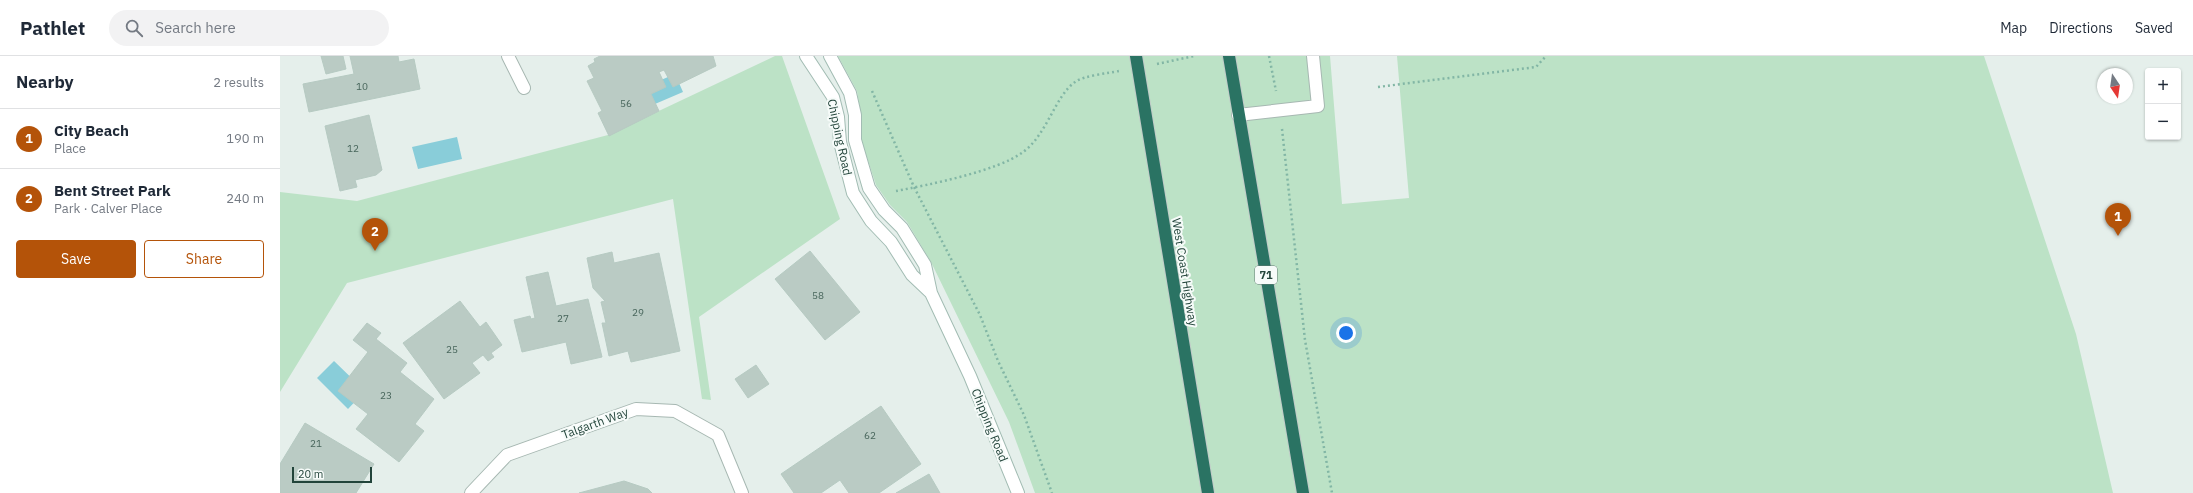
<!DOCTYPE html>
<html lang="en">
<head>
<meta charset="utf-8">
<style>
  :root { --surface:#fff; --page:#f2f2f3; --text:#1f2937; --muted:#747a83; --line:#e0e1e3; --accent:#b45309 }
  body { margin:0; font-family:"IBM Plex Sans",sans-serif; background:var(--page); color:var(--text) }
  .controls { position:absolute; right:12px; top:12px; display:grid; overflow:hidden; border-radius:4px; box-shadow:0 1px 3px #0004 }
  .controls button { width:36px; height:36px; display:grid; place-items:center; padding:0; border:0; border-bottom:1px solid var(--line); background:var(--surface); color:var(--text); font:20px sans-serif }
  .compass { position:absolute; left:1817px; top:12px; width:36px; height:36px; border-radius:50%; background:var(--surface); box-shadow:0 1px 3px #0004; rotate:167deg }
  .scale { position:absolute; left:12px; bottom:10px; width:80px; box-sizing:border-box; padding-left:4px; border:2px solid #22443a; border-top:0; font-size:11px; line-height:14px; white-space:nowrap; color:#22443a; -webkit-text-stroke:3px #f6fbf9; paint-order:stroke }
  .you { position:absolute; left:1066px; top:277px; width:14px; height:14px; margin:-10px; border:3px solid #fff; border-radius:50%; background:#1a73e8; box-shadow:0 0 0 6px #1a73e833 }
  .badge { display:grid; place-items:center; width:26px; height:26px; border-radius:50%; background:var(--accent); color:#fff; font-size:13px; font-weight:700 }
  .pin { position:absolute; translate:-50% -33px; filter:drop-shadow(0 1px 2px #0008) }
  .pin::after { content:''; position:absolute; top:21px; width:14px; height:12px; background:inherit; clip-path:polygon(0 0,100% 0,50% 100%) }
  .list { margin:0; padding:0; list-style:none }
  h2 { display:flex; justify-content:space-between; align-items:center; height:52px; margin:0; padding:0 16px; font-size:17px }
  h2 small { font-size:13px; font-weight:400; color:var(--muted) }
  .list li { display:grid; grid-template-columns:26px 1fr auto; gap:12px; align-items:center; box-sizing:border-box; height:60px; padding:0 16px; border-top:1px solid var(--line) }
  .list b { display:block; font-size:15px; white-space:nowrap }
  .list p { margin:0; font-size:13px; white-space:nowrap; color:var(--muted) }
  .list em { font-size:13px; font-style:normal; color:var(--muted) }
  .actions { display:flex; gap:8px; padding:12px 16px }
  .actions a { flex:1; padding:9px 0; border:1px solid var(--accent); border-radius:4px; text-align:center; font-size:14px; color:var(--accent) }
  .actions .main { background:var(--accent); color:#fff }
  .icon { flex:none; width:22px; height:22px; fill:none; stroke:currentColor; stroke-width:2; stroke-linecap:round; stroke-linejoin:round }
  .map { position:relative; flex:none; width:1913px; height:437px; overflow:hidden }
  header { display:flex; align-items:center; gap:24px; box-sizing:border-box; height:56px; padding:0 20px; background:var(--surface); border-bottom:1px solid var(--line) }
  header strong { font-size:19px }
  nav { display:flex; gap:22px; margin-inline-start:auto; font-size:14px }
  .search { width:280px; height:36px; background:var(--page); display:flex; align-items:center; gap:10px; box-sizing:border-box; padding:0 14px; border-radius:22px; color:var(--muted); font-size:15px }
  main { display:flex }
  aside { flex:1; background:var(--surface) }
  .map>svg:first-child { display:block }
</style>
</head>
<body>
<header>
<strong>Pathlet</strong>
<div class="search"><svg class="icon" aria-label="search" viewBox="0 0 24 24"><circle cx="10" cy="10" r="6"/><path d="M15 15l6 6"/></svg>Search here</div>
<nav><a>Map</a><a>Directions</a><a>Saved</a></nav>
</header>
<main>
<aside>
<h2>Nearby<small>2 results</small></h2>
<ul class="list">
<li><span class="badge">1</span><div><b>City Beach</b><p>Place</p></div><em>190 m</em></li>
<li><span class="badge">2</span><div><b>Bent Street Park</b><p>Park · Calver Place</p></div><em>240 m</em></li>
</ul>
<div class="actions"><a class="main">Save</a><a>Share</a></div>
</aside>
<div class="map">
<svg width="1913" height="437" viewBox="0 0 1913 437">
  <rect width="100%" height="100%" fill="#e5efeb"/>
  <!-- green -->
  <path fill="#bce2c6" d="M495,0H502L560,163L419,261L431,344L422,343L393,143L67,227L0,336V136L77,145L328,79Z
    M558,0H1050L1062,148L1129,142L1117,0H1704L1796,278L1833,437H755L729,366L651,206L627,166L610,149L596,129L581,83V59L577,35Z"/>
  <!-- water -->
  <path fill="#89cdd9" d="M395,18L403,36L375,48L367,30Z
    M177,81L182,103L138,113L132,91Z
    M54,305L85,335L68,353L37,322Z"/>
  <!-- building -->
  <path fill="#bacbc4" stroke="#b6cac2" d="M41,0H63L66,13L46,18Z
    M70,0H118L119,6L134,3L140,33L29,56L23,28L74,18Z
    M320,0H433L436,10L393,31L384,14L379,16L386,31L371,38L379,55L329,80L318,57L322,55L307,25L314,22L308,10L315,6L314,3Z
    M89,59L102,114L96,119L75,124L77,131L60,135L45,70Z
    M530,195L580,256L545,284L495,223Z
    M332,196L334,207L379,197L400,295L351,306L348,295L329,300L322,267H326L321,246L325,245L313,232L307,202Z
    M268,216L276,250L308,243L322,301L291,308L286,286L242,296L234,264L250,260L251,263L255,262L246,221Z
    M180,245L200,271L206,266L222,289L211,297L214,301L208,305L203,299L192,307L200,317L164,343L123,287Z
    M87,267L101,277L96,283L127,307L120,316L154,343L135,368L144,375L119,406L76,373L88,358L58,335L88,296L73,284Z
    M476,309L489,328L468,342L455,323Z
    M601,350L641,408L599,437H569L560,424L541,437H514L501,418Z
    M25,367L94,408L76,437H0V408Z
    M649,418L660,437H616Z
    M344,425L368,433L372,437H299Z"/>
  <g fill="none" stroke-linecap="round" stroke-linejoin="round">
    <defs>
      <path id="lane" d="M958,59L1038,50L1033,0"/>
      <path id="street" d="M228,0L244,32
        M191,437L227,399L356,353L395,355L438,379L462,437"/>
      <path id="secondary" d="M526,0L553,41L558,61L560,86L573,137L591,165L611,186L632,219L651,237
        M550,0L570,37L575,59V84L589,132L604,154L622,172L645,209L651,237L690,320L738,437"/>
      <path id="highway" d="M856,0L928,437
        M949,0L1023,437"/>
    </defs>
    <!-- lane casing -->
    <use href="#lane" stroke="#a7b8b2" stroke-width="14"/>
    <!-- street casing -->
    <use href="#street" stroke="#a7b8b2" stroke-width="14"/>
    <!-- secondary casing -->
    <use href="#secondary" stroke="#a2bcb3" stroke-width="14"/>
    <!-- highway casing -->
    <use href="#highway" stroke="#c1cbc8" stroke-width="14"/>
    <!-- path -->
    <path stroke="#82b6a5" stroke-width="2.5" stroke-dasharray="2 3" stroke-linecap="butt" d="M989,0L996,35
      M877,8L914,0
      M1098,31L1256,11L1266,0
      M592,35L634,131L700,259L718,305L744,359L772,437
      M1002,73L1025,284L1052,437
      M616,135C648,129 718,115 743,96C767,79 775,40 795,26C802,20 829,17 839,15"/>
    <!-- lane -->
    <use href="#lane" stroke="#fff" stroke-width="12"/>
    <!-- street -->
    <use href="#street" stroke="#fff" stroke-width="12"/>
    <!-- secondary -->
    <use href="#secondary" stroke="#fff" stroke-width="12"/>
    <!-- highway -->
    <use href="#highway" stroke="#2a7363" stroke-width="12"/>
  </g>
  <g text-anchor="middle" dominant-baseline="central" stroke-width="4" stroke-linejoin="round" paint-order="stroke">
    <!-- number labels -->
    <g font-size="10" fill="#48665c">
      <text x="82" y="30">10</text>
      <text x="346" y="47">56</text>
      <text x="73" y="92">12</text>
      <text x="538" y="239">58</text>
      <text x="358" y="256">29</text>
      <text x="283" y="262">27</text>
      <text x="172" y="293">25</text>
      <text x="106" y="339">23</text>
      <text x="590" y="379">62</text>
      <text x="36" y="387">21</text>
    </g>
    <!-- shield labels -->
    <rect fill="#f6fbf9" stroke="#627b73" stroke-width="1" x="975" y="210" width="22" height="18" rx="3"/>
    <g font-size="11" font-weight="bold" fill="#22443a">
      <text x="986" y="219">71</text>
    </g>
    <!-- street labels -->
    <g font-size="12" fill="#22443a" stroke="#f6fbf9">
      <text transform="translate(560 81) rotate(78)">Chipping Road</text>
      <text transform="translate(905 216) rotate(81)">West Coast Highway</text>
      <text transform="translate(315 367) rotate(-20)">Talgarth Way</text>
      <text transform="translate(710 369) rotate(68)">Chipping Road</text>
    </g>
  </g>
</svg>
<div class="controls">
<button>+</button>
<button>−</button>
</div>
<svg class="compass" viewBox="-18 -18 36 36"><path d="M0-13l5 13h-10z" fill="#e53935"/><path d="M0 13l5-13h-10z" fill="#747a83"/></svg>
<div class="scale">20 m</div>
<div class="you"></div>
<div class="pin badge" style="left:1838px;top:180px">1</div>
<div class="pin badge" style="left:95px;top:195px">2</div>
</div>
</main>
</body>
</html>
